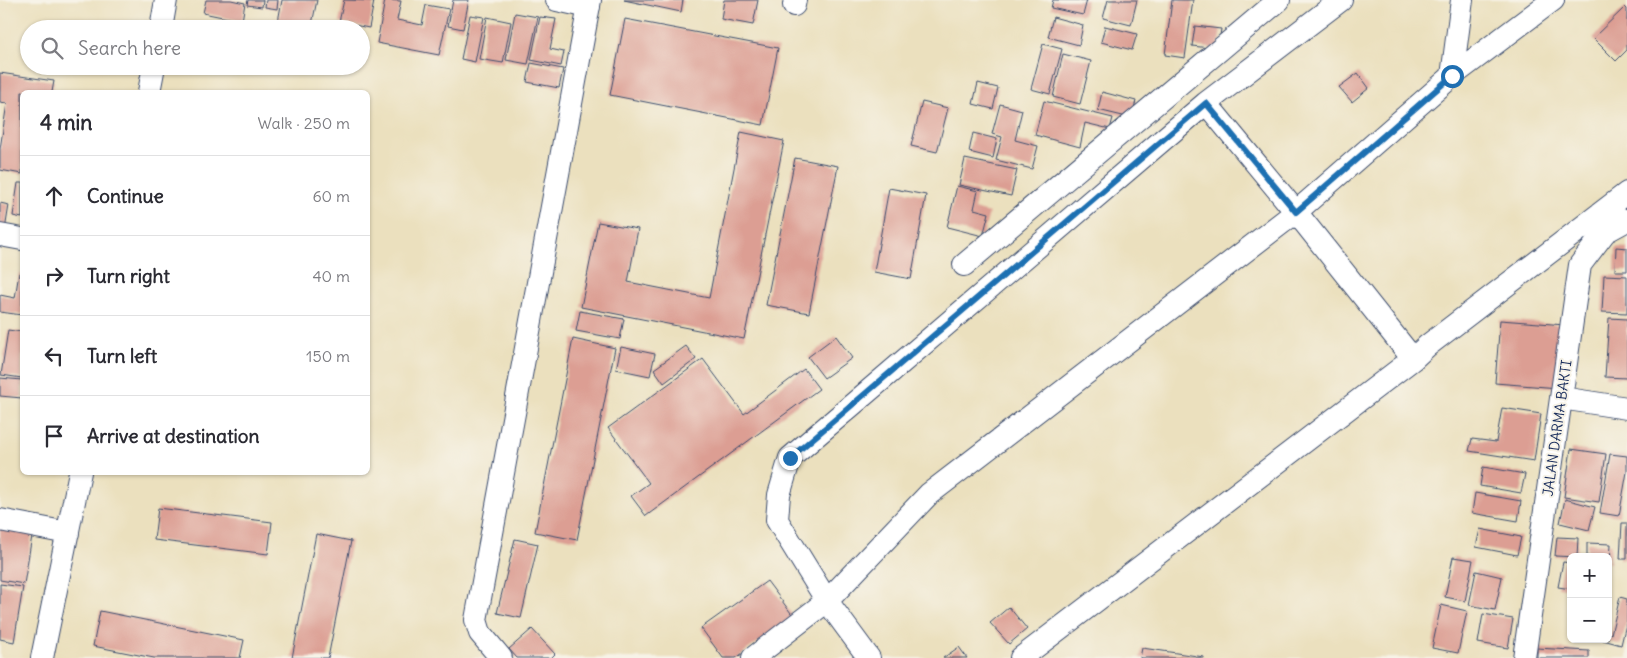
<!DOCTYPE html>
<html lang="en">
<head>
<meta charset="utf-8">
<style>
  :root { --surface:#fff; --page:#f2f2f3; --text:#2b2b33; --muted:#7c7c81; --line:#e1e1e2 }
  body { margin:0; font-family:Delius,sans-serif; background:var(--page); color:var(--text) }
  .controls { position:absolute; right:15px; bottom:15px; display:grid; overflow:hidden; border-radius:8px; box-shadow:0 1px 4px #0004 }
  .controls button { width:45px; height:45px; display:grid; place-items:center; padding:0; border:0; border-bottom:1px solid var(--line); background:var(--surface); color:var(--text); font:25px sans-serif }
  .stop { position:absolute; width:15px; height:15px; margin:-11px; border:4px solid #1f6fb2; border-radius:50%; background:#fff }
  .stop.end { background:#1f6fb2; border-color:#fff; box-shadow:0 1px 5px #0008 }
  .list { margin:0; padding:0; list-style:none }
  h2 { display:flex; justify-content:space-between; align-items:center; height:65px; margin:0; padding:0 20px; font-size:21px }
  h2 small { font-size:16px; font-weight:400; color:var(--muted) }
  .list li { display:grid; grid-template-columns:32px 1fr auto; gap:15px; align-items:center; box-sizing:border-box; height:80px; padding:0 20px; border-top:1px solid var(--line) }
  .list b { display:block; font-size:19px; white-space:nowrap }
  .list em { font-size:16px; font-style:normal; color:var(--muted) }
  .icon { flex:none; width:28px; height:28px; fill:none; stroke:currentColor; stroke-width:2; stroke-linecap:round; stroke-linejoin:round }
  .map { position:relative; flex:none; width:1627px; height:658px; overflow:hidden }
  .search { position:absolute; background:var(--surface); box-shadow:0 1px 4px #0004; left:20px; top:20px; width:350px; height:55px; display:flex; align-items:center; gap:12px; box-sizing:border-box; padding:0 18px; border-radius:28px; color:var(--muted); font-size:19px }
  .panel { position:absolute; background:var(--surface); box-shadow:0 1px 4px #0004; left:20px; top:90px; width:350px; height:385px; border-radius:8px }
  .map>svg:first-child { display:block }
</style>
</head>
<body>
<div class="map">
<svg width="1627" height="658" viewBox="0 0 1627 658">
  <rect width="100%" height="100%" fill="#f7f3e8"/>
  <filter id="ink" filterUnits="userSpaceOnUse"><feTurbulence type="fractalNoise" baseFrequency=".02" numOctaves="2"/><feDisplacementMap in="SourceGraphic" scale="10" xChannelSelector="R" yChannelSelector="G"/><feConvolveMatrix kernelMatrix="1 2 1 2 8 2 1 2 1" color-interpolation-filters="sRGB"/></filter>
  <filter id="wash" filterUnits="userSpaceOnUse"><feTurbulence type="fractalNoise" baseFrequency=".0096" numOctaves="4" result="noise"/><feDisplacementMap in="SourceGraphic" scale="20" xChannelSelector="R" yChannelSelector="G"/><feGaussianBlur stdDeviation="1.12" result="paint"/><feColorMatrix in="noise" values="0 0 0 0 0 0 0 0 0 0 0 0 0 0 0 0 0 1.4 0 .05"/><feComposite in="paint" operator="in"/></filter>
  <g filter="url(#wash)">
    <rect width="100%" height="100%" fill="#ebe0be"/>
    <g id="blocks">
      <!-- building -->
      <path fill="#dc9e93" d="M206,0H231L245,3L242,21L203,13Z
        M248,0H263L262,7L247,5Z
        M266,0H278L277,9L265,7Z
        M282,0H317L311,29L277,27Z
        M344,0L374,1L369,28L339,22Z
        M385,0L401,1L397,20L422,25L426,5L449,9L439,55L377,43Z
        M453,0H469L463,29L448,26Z
        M624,0H683L681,12Z
        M724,0H758L753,25L721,19Z
        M1053,0H1087L1083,15L1051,8Z
        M1108,0H1137L1131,25L1103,18Z
        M1172,0H1193L1185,58L1165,55Z
        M1625,7L1627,9V50L1616,61L1593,38Z
        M515,13L538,17L528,64L506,60Z
        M470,15L484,17L475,62L461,59Z
        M487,17L511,22L503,63L479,59Z
        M540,17L556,19L550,49L564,52L561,66L531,60Z
        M1053,17L1083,25L1079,45L1048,37Z
        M625,19L778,48L763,125L610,95Z
        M1105,26L1137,34L1132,50L1101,42Z
        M1195,26L1221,29L1218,49L1192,46Z
        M1043,44L1062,49L1050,94L1031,89Z
        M1063,54L1091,61L1080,104L1053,97Z
        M531,63L563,69L559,88L527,82Z
        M0,73L54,81L52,92H22V174L0,170V149L7,103L0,102Z
        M1358,73L1369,88L1352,102L1339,87Z
        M978,83L998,88L993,109L973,104Z
        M1102,92L1136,101L1131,118L1098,110Z
        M1044,101L1113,118L1110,129L1085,123L1080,147L1035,135Z
        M922,102L948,108L937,152L911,146Z
        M1000,104L1022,110L1015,140L1038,146L1032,169L996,160L1002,137L992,134Z
        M741,132L784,141L744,339L581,307L598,222L638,229L628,282L709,298Z
        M973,133L997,139L993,158L969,152Z
        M795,158L838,166L809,313L766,305Z
        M965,159L1017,170L1011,196L959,185Z
        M18,183H22V218L13,216Z
        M957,186L978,191L974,209L989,213L983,236L947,227Z
        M889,188L926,195L911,279L874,272Z
        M0,203L9,205L5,230L0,229Z
        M1616,247L1627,248V271H1615Z
        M19,273H22V315L0,312V295L15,298Z
        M1604,275L1627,276V313L1602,312Z
        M580,311L624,319L620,339L576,331Z
        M1609,318L1627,319V378L1605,377Z
        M1500,320L1565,325L1559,388L1495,383Z
        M8,330L22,332V378L1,375Z
        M836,336L852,358L824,378L808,357Z
        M573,339L615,348L577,540L535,532Z
        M686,346L696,359L664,383L654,369Z
        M621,347L655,354L650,376L616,369Z
        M703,359L744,414L804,369L819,389L646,516L631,496L649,483L608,428Z
        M0,378L22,380V398L0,396Z
        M1502,408L1541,414L1534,461L1469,451L1472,439L1496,442Z
        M1571,449L1606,454L1599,502L1564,497Z
        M1610,454L1627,456V472L1619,516L1600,513Z
        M1483,467L1525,474L1521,493L1480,486Z
        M1475,493L1521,501L1518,521L1472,513Z
        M1565,499L1595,507L1589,530L1560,523Z
        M158,508L272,522L268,554L154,540Z
        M1622,523H1627V559H1620Z
        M0,524L33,530L24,584L0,580Z
        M1480,529L1521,537L1517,555L1476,547Z
        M316,534L351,541L328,658H292Z
        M1557,537L1578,538L1577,557L1555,556Z
        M515,539L538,544L521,618L497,613Z
        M1587,543L1611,544L1610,563H1608V557H1587Z
        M1453,557L1473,560L1465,601L1445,597Z
        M1563,562L1571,563V589L1558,587Z
        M1476,571L1502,577L1495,610L1469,605Z
        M767,581L794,617L736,658H723L701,628Z
        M0,584L23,587L14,642L0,639Z
        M1620,597L1627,599V620L1621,645L1603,640L1608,639V633L1611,634Z
        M1441,605L1467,611L1458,653L1432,648Z
        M1009,607L1027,629L1009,644L990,623Z
        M100,611L244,640L240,658H154L93,646Z
        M1483,614L1513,619L1508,648L1478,643Z
        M532,629L555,654L551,658H517L509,649Z
        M959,647L967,658H943Z
        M1142,648L1204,657V658H1140Z
        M1537,648L1589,651V658H1537Z"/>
    </g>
  </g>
  <g filter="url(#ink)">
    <use href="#blocks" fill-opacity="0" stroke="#3a4a6c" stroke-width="1"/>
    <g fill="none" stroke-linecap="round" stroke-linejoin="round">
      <defs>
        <path id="minor" d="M557,0L589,7
          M1462,0L1452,76L1553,0
          M794,5L795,0
          M161,29L166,0
          M1452,76L1296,212L1413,359L1427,346L1627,193
          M149,92L154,66
          M0,235L22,239
          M964,265L1279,0
          M1561,398L1627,408
          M0,520L68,533
          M42,658L80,472
          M501,658L480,633L476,620L590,0
          M753,658L827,601L929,494L1296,212L1206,103L1341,0
          M869,658L827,601L777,520L779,495L790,458L1206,103
          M1021,658L1413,359
          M1524,658L1580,265L1605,232L1627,220"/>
      </defs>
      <!-- minor casing -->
      <use href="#minor" stroke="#3a4a6c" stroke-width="24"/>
      <!-- minor -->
      <use href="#minor" stroke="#fff" stroke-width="22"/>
    </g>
  </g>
  <g fill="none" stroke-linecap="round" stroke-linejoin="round" filter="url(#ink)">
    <!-- route -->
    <path stroke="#1f6fb2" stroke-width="6" d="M790,458L1206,103L1296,212L1452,76"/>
  </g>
  <g text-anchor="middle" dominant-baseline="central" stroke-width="4" stroke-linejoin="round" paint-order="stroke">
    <!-- street labels -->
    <g font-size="14" fill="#1b2f5e" stroke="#f7f3e8">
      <text transform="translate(1557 428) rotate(-82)">JALAN DARMA BAKTI</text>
    </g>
  </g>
</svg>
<div class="controls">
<button>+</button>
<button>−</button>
</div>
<div class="stop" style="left:1452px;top:76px"></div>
<div class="stop end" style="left:790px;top:458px"></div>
<div class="search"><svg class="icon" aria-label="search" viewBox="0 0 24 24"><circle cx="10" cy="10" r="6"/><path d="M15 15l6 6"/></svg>Search here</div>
<section class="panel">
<h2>4 min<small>Walk · 250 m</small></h2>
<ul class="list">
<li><svg class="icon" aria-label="ahead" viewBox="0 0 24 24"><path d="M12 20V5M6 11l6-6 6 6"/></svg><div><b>Continue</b></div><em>60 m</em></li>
<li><svg class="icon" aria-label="right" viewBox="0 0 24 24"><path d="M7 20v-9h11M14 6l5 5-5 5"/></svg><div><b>Turn right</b></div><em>40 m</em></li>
<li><svg class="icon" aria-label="left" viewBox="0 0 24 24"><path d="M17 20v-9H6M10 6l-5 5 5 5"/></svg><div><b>Turn left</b></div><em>150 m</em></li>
<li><svg class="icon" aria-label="arrive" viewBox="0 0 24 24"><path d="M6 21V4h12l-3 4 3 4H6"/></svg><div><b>Arrive at destination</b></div></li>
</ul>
</section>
</div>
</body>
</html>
